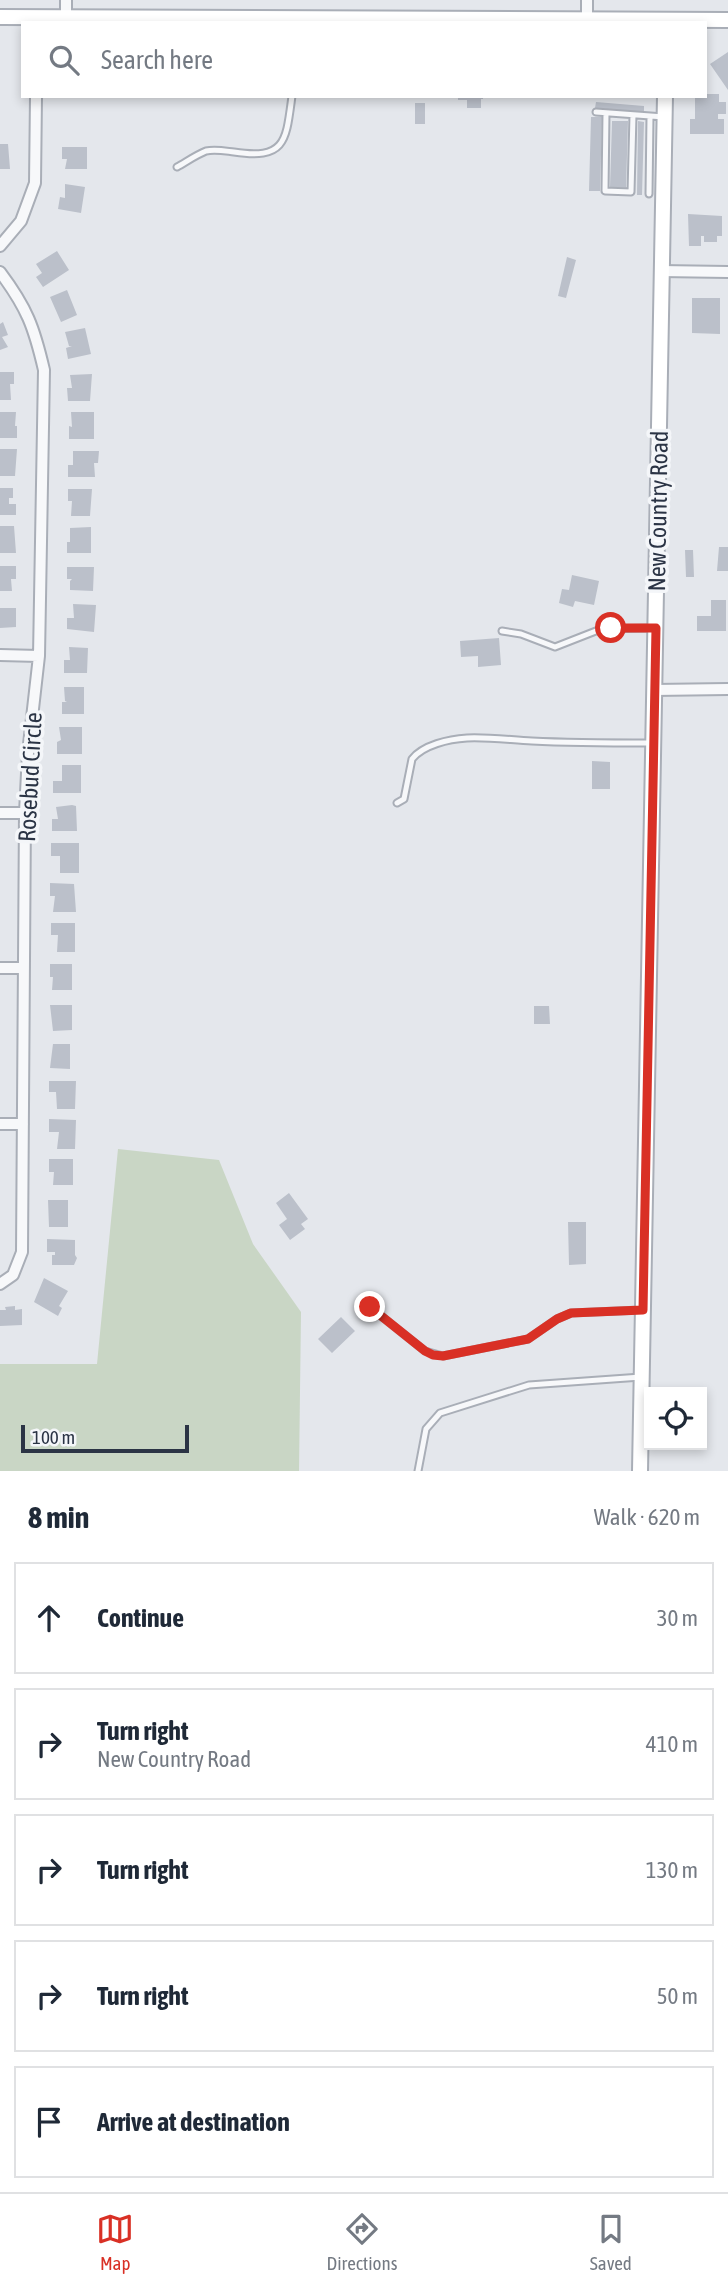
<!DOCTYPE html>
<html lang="en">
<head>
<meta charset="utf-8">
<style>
  :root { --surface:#fff; --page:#f2f2f3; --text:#1f2937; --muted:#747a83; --line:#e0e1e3; --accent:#d93025 }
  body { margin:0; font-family:"Asap Condensed",sans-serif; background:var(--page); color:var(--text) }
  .controls { position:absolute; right:21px; bottom:21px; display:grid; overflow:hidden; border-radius:0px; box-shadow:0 4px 10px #0003 }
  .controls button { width:63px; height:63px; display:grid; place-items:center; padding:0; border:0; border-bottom:2px solid var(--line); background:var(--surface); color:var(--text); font:35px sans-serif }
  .scale { position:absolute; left:21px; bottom:18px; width:168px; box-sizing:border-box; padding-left:7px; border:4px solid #2b3445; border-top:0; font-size:19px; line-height:24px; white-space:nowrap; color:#2b3445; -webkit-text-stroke:5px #f4f6f9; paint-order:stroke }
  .stop { position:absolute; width:21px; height:21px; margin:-16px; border:5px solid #d93025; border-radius:50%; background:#fff }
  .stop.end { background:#d93025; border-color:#fff; box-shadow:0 2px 7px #0008 }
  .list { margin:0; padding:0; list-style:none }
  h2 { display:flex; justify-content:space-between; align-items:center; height:91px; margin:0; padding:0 28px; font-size:30px }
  h2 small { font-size:23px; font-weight:400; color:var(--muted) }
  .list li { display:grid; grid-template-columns:46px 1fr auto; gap:21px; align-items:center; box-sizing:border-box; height:112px; margin:0 14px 14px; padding:0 14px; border:2px solid var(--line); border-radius:0px }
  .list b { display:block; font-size:26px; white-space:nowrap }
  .list p { margin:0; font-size:23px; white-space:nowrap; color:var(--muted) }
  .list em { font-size:23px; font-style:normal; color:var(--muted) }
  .icon { flex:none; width:38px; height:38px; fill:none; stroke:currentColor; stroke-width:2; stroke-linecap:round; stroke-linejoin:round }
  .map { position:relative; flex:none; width:728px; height:1471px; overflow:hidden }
  .search { position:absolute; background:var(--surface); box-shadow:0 4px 10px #0003; left:21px; right:21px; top:21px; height:77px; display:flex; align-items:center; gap:18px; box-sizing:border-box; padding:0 24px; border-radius:0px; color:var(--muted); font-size:26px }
  .sheet { height:721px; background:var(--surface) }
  nav { display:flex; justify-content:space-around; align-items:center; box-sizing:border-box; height:98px; border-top:2px solid var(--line); background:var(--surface); font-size:19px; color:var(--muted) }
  nav a { display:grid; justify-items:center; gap:4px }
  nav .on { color:var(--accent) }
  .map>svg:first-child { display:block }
</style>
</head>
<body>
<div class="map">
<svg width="728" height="1471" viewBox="0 0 728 1471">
  <rect width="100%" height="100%" fill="#e4e7ec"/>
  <!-- green -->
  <path fill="#c9d6c5" d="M118,1149L219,1160L253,1244L301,1312L299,1471H0V1364H97Z"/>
  <!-- building -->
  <path fill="#bbc0ca" d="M728,52V90L710,64Z
    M705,94H719V102H726V114H718V119H724V134H690V119H695V96H705Z
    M458,96H483V99H481V108H467V100H458Z
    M596,102L644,106V112L595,108Z
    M415,103H425V124H415Z
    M591,117H602L600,191H589Z
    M612,121H628L626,188L610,187Z
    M638,121L644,122L642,195H637Z
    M0,144H8L10,169H0Z
    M62,147H87V169H65L67,159H62Z
    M65,184L85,187L81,213L58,209L60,197L65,198Z
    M688,214L722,216V236H717V242H704V236H701V246H689Z
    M57,251L69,270L43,287L36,277L42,273L36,264Z
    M567,257L576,260L566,298L558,296Z
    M67,290L77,315L61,322L50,297Z
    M692,298H720V334L692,333Z
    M3,322L8,335L2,337L8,347L0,350V324Z
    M85,328L91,354L68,359L66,348L72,346H69L65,332Z
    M0,372H14V384H10L11,400H0Z
    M92,374L90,401H68L67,388H72L70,375Z
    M0,412H16L15,426H17V438H0Z
    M71,412H94V439H69V426L72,427Z
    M0,449H17L15,476H0Z
    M73,451H99L98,463H94L95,477H68V465H73Z
    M0,488H13V498H9V504H16V515H0Z
    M68,489H92L90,516H71L72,501H68Z
    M0,526H14L16,553H0Z
    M91,527V553H67V542H70V528Z
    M719,547H728V571H717Z
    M685,550H693L694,577H686Z
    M0,566H16V579H11L12,591H0Z
    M67,567H94L93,591L70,590V581L72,579H67Z
    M572,575L599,581L594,605L575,601L573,607L559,603L562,589L569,590Z
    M711,600H726V631H697V616H711Z
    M73,604L96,605L94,632L67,629V618H74Z
    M0,608H16V627L0,628Z
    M499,638L501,665L478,667V656L461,657L460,641Z
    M69,647L88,648L87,673H64V660H70Z
    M64,687H84V714H62V702H67L65,701Z
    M59,727H82V754H57V742L61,740Z
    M592,761L610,762V789H592Z
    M62,765H81V793H53V781H62Z
    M72,805L76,806L77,831H52V819H58L56,807Z
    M51,843H79V873H60V856H51Z
    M50,883L74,884L76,912H53L55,896H50Z
    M51,923H75V952H57L58,935H51Z
    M50,964H72V990H52L53,977H50Z
    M50,1005H72V1030L53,1031Z
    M534,1006H549L550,1024H534Z
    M53,1044H70V1069L50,1068Z
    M49,1081H76L75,1109H57L56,1092H49Z
    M49,1119L76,1120L75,1149H57L59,1132H49Z
    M49,1159H73V1185H53L54,1172H49Z
    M289,1193L308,1219L301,1224L305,1229L290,1240L279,1225L287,1219L276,1203Z
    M48,1200H68V1227H49Z
    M568,1222H586V1264L569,1265Z
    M47,1239L75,1240V1255L77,1258L74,1265H52V1255H55V1252H47Z
    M44,1278L68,1291L59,1306L62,1308L58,1316L34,1302Z
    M15,1306V1310L22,1309V1325L0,1326V1310H6L5,1307Z
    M341,1317L355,1331L332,1353L318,1339Z"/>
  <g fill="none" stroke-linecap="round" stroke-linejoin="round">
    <defs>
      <path id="lane" d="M596,112L664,117
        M606,113L605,191L631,192L633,115
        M177,167C186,162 196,155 206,151C215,149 225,151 234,152C286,160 286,141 292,96
        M649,194L650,117
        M502,631L521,634L555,647L601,629L653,628
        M397,803L404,799L412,759C423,745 449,739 467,738C488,737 511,740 532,741C572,743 612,743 652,743
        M370,1307L425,1351L443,1356L528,1339L557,1319L571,1313L640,1310
        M418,1471L426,1429L440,1413L529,1385L641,1377"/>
      <path id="street" d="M66,17V0
        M587,20V0
        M0,246L21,221L35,183L36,96
        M660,271L728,272
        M0,272C27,308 34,327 44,370L39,656L28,753L25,813L22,1252L13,1275L0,1284
        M0,655L39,656
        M654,690L728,689
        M0,813H25
        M0,968H24
        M0,1124H23"/>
      <path id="secondary" d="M0,17L728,20
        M640,1471L665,96"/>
    </defs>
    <!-- lane casing -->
    <use href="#lane" stroke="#a9aeb7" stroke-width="9"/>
    <!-- street casing -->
    <use href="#street" stroke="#a9aeb7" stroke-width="14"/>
    <!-- secondary casing -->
    <use href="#secondary" stroke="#a9aeb7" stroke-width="18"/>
    <!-- lane -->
    <use href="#lane" stroke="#f7f8fa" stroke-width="5"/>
    <!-- street -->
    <use href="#street" stroke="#f7f8fa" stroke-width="10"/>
    <!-- secondary -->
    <use href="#secondary" stroke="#fff" stroke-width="14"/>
  </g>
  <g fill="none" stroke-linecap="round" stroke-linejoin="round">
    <!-- route -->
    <path stroke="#d93025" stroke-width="9" d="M370,1307L425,1351L433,1355L443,1356L528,1339L557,1319L571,1313L643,1310L656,628H611"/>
  </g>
  <g text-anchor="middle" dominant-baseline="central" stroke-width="7" stroke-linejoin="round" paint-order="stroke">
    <!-- street labels -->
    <g font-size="24" fill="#2b3445" stroke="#f4f6f9">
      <text transform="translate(658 511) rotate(-89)">New Country Road</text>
      <text transform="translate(30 777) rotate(-87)">Rosebud Circle</text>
    </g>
  </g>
</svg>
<div class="controls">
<button><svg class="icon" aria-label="locate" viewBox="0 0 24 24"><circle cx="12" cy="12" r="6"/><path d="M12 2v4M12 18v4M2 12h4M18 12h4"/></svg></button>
</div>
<div class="scale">100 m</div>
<div class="stop" style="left:611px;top:628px"></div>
<div class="stop end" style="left:370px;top:1307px"></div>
<div class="search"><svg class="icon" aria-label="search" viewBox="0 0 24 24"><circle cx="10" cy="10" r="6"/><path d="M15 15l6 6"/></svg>Search here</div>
</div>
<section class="sheet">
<h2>8 min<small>Walk · 620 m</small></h2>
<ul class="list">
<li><svg class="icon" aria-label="ahead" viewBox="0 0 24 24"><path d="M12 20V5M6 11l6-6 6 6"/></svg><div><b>Continue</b></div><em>30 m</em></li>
<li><svg class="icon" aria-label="right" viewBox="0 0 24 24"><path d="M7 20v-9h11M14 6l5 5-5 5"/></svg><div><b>Turn right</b><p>New Country Road</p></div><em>410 m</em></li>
<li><svg class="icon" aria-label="right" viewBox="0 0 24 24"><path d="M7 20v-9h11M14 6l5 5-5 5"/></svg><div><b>Turn right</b></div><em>130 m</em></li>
<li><svg class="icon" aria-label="right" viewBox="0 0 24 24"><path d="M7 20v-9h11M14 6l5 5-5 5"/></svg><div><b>Turn right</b></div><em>50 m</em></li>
<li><svg class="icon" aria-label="arrive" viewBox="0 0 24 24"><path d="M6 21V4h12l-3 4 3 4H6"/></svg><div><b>Arrive at destination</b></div></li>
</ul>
</section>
<nav>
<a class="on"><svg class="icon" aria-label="map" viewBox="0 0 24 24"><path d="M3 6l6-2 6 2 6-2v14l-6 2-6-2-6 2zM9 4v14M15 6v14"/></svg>Map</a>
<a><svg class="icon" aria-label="directions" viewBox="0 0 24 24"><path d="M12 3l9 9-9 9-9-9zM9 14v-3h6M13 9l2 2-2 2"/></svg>Directions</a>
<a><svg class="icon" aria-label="saved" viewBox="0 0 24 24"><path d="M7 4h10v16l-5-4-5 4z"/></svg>Saved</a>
</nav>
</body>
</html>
